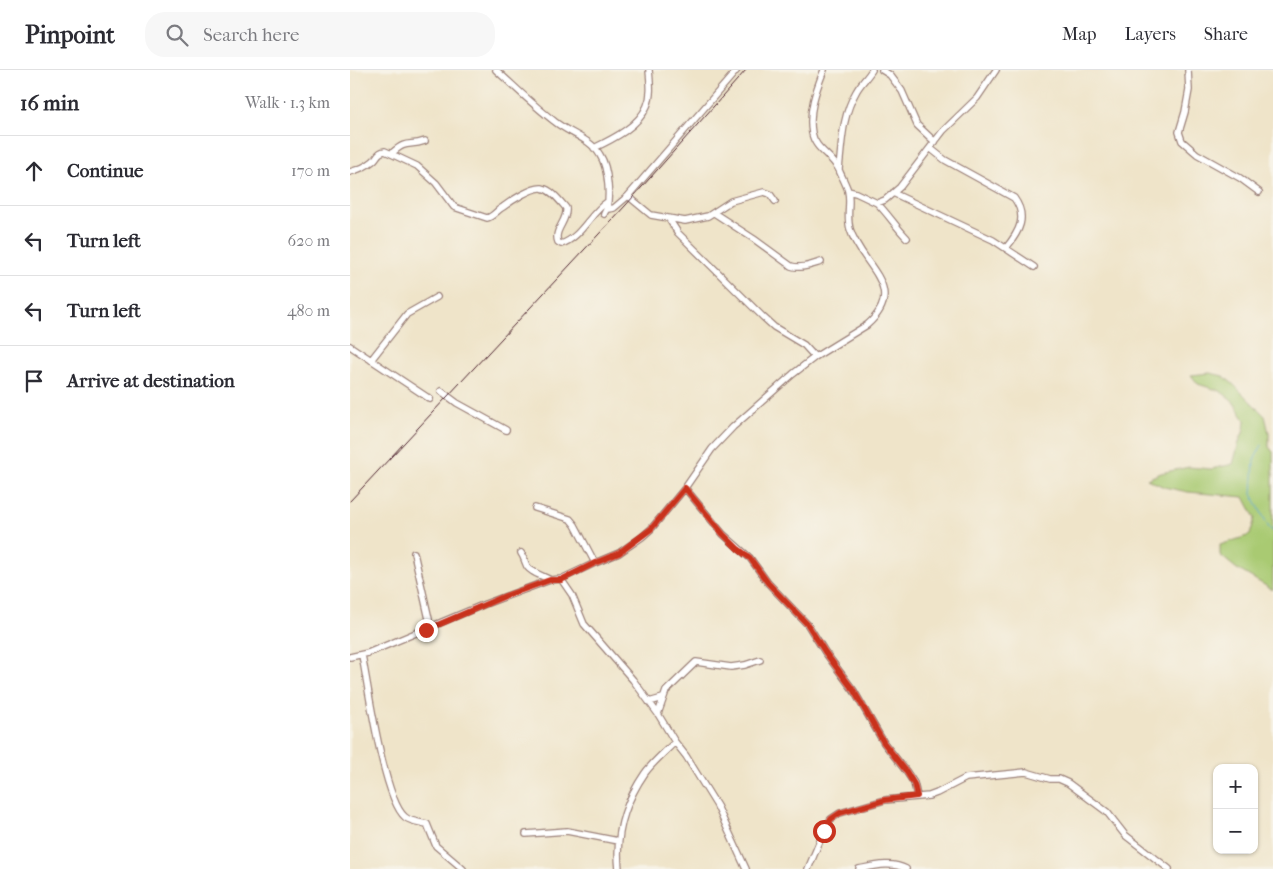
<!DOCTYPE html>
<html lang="en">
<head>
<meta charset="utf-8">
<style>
  :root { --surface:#fff; --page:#f7f7f7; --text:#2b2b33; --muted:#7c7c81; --line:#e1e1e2 }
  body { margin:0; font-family:"IM FELL French Canon",serif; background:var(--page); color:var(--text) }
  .controls { position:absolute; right:15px; bottom:15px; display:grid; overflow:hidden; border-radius:10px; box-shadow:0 1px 4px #0004 }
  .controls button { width:45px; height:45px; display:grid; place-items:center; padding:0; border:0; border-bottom:1px solid var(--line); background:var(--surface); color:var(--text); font:25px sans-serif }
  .stop { position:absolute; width:15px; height:15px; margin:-11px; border:4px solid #c8321e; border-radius:50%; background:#fff }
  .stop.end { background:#c8321e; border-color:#fff; box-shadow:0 1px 5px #0008 }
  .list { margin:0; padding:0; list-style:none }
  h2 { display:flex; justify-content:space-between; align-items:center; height:65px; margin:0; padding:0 20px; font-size:21px }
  h2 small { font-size:16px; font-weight:400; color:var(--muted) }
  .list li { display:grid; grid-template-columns:32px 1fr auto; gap:15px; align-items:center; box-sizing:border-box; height:70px; padding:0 20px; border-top:1px solid var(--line) }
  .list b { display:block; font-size:19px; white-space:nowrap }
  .list em { font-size:16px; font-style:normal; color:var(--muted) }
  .icon { flex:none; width:28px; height:28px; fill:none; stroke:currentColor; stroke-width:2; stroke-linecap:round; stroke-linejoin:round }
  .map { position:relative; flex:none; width:923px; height:799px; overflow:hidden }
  header { display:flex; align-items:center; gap:30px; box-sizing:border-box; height:70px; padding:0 25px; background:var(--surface); border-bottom:1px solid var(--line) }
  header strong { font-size:24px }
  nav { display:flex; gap:28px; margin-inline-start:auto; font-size:18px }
  .search { width:350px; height:45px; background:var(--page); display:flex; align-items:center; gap:12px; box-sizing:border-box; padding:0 18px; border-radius:20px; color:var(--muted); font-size:19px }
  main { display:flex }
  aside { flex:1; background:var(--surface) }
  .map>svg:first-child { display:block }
</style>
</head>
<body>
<header>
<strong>Pinpoint</strong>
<div class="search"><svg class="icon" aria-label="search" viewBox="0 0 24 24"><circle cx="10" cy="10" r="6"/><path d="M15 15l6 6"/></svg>Search here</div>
<nav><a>Map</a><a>Layers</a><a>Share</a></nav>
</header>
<main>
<aside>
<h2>16 min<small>Walk · 1.3 km</small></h2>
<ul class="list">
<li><svg class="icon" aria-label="ahead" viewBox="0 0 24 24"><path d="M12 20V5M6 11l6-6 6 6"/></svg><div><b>Continue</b></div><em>170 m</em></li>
<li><svg class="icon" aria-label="left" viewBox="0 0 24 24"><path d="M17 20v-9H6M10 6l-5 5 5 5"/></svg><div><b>Turn left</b></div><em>620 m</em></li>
<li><svg class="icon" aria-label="left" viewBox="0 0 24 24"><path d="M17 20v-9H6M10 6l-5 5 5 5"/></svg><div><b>Turn left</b></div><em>480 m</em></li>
<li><svg class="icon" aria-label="arrive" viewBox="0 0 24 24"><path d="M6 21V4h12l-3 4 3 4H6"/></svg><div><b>Arrive at destination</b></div></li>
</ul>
</aside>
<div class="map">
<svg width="923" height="799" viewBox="0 0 923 799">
  <rect width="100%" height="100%" fill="#f7f3e8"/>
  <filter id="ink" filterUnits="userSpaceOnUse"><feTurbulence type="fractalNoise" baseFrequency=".02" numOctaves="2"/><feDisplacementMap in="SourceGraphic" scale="10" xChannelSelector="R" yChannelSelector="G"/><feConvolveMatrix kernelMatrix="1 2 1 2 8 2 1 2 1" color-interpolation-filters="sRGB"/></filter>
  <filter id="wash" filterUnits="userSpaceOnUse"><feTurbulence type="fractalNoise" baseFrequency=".0096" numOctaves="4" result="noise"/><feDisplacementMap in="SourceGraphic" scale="20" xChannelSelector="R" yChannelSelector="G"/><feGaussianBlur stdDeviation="1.12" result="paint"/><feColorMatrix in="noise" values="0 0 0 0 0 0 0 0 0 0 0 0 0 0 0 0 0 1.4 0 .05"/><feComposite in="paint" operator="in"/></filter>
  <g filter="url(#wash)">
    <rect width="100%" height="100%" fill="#efe4c9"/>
    <!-- green -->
    <path fill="#a9ca72" stroke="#7a744e" d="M860,303L873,306L883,314L915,346L919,363V377L923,382V520L887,499L870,485V475L900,465L905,448L894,427L838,422L814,417L797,409L811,403L839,397L861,399L883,394L889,372L894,360L895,350L882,330L870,321L848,314L841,305Z"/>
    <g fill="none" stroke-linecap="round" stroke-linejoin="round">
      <!-- stream -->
      <path stroke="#58a5d1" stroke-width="1" d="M912,375L904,390L902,424L919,458L923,461"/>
    </g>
  </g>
  <g filter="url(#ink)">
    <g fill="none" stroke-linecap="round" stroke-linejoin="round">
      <defs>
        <path id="minor" d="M146,0C165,17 184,36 204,51C218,63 240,68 250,85C258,97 262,132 254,144
          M532,0L540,5L552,21L567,55L585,72
          M838,0L839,20L835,42L829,62L832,71L847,84L890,108L909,122
          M244,78C263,69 289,56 297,36C302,25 300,12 299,0
          M580,78L595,90L664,128C678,147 669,162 656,178
          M42,83C58,69 58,77 75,71
          M489,99C492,72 492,46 506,22C510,14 517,8 522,0
          M0,102C7,100 17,96 23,91C28,87 27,82 35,81L67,96L86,113L104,137L137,148C143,147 147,140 153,137C161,131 182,117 192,118C202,120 210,131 216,138C218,151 203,160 208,172L211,174C231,168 240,143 257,132
          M498,121L506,123L527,133L535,130L550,117L593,61L627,28L646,0
          M543,123L643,170L684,197
          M278,126L301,145L335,151L358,146L381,131L414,122L420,124L425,131
          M527,133C538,144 546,157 557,168
          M258,139L264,138L278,126L387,0
          M364,143L404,169L441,196C451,199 461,195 471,192
          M319,149L328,163L413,247L424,257L454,275L465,287
          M0,276L80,329
          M21,290L57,244L87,227
          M91,321L107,333L156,360
          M335,418L373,464L400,488L418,513L458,555L475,582L504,621L534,673L556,701L564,713L567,726
          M185,438L220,449L225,455L245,493
          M64,483L79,549L76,559
          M171,483C174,487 174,490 176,494C178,502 194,506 200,510
          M211,509L222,525L234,554L283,610L308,644L325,672L336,686L367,736L396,799
          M12,585C18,616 34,730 55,747C61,752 69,752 77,754L86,776L113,799
          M0,587L18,583L135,534L200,510L211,509L245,493L269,483L292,467L301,459L335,418L362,379L383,357L443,304L465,287L517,255C559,218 511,196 500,159C496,145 501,133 498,121C497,116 491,105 489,100C482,85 465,80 462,63C458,42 466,20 474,0
          M299,632L313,628
          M308,644L316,621L346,592L381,597L395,595L410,590
          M176,764L217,761L268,771
          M269,799C265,764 275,732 295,703C303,692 315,682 325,672
          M458,799L477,754L481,749L490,743L535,730L579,726L587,723L616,708L676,702L700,709H709L718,713L757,742L775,765L819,799
          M509,799C524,796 542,791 556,799"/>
      </defs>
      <!-- minor casing -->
      <use href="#minor" stroke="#9c827a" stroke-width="8"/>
      <!-- minor -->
      <use href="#minor" stroke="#fff" stroke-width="5.5"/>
      <!-- rail -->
      <path stroke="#4a1f2b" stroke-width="1" d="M0,431L276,135L396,0"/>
    </g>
  </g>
  <g fill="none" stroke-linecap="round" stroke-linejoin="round" filter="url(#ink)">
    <!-- route -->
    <path stroke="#c8321e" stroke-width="6" d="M76,560L155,526L200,510H211L245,493L269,483L301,459L335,418L373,464L388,479L400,488L418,513L458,555L475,582L504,621L534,673L556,701L564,714L567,726L535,730L490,743L481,749L474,761"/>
  </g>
</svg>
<div class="controls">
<button>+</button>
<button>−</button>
</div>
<div class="stop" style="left:474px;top:761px"></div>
<div class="stop end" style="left:76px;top:560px"></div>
</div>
</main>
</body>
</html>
